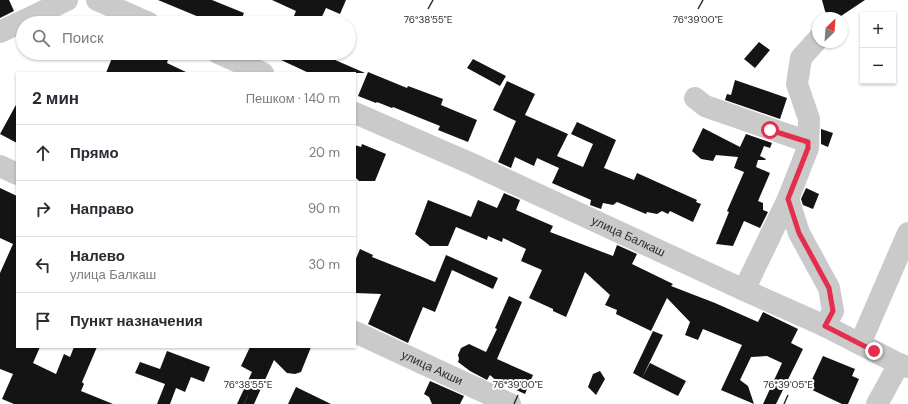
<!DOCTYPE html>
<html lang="ru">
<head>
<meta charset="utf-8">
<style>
  :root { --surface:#fff; --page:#f2f2f3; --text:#2b2b33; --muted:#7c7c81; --line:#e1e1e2 }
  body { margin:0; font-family:"DM Sans",sans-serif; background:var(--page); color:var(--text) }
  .controls { position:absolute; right:12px; top:12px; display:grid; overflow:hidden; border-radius:0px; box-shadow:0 1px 3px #0004 }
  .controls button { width:36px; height:36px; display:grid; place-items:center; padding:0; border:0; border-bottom:1px solid var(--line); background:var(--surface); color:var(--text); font:20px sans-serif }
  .compass { position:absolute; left:812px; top:12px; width:36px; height:36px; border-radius:50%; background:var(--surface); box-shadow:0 1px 3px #0004; rotate:25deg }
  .stop { position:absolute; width:12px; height:12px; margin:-9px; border:3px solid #e52e4d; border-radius:50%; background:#fff }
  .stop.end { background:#e52e4d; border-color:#fff; box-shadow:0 1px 4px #0008 }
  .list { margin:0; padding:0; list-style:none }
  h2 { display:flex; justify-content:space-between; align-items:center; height:52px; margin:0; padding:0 16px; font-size:17px }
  h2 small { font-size:13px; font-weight:400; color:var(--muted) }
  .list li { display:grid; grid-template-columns:26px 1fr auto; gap:12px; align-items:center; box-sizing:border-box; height:56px; padding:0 16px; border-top:1px solid var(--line) }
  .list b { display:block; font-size:15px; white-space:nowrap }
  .list p { margin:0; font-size:13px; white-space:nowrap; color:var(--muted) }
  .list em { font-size:13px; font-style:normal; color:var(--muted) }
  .icon { flex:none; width:22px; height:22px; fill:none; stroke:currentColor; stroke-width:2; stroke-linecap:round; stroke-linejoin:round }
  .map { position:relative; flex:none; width:908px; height:404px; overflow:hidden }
  .search { position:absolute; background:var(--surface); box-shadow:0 1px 3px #0004; left:16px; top:16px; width:340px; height:44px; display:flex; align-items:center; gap:10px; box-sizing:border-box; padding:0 14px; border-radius:22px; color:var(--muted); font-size:15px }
  .panel { position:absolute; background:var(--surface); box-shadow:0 1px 3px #0004; left:16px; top:72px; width:340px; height:276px; border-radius:0px }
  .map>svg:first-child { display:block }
</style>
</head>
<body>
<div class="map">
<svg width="908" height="404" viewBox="0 0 908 404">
  <rect width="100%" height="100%" fill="#fff"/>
  <!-- building -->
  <path fill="#141414" d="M0,0H9L14,11L0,18Z
    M158,0H212L244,13L240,23H197L199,17Z
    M272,0H346L340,14L326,8L319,23H291L296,11Z
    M822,0H865L838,18H829L825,11Z
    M759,42L770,50L755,68L744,59Z
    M114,53H170L167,63L188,73H106Z
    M266,53H319L365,73H309Z
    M473,59L506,76L500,86L467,68Z
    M368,72L407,88L408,86L443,99L441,105L477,120L468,142L438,130L440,126L393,107L392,108L377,102L376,103L358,96Z
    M735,80L787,98L780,119L725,100L727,94L731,95Z
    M507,81L535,94L525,115L568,134L557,156L583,167L593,144L571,134L577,122L616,140L604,168L634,180L637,173L697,200L696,202L701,204L693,222L670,211L668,214L662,211L657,214L647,212L646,214L617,202L613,205L603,203L601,209L590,205L591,200L552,183L559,168L537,158L534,166L515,157L511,168L498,162L516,121L493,110Z
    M17,103V143L0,134Z
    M703,128L740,147L746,134L772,143L770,148L764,146L760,156L766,159L765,160H758L756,167L770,173L758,201L763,203V210L768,212L760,228L744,221L733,246L716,244L729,212L727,211L744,172L734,168L738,157L716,155L713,161L701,159L692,151Z
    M821,129L833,133L828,147L821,144Z
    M362,144L386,154L375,181H359L355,177V145L361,147Z
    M0,188L17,196V347H40L33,363L56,374L64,354L70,357L74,347H97L82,382L84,384L81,391L113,404H14L2,399L13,374L0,369V273L13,244L0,238Z
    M806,188L819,194L813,209L803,205L801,199Z
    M504,193L520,200L516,210L553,226L550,232L613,256L617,245L637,254L632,264L673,284L671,286L715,303L758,322L763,312L798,329L791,343L803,349L776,404H763L782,363L767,356L751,357L740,380L748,386L754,404L721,390L742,345L703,329L698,340L685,335L690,322L667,298L651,331L616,314L617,310L605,305L610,295L585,272L566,317L553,311V309L529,298L542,270L521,261L526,249L503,238L502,242L488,236L487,240L456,227L448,246H430L415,234L428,200L471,217L478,200L497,208Z
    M360,249L373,255L372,257L435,282L446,255L498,278L493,289L452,270L435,312L423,307L408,343L368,324L381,294L355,293V261Z
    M509,296L522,302L497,359L533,375L525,394L505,385H501L490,375L487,380L470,371L458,362L459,359L458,355L461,348L469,344L486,352L497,329L495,328Z
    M653,331L663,335L642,378L633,373Z
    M250,347H311L301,372L295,374L287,373L274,360L254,404H237L252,372L241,366Z
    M167,351L210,367L204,382L191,377L185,392L176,388L170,404H157L165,384L135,373L140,362L160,369Z
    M823,356L855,369L852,376L859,379L848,404H842L808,388Z
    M650,363L686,381L678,396L642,378Z
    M600,371L605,379L596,395L588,387L593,374Z
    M430,381L464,396L460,404H432L429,397L424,394Z
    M296,387L331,404H288Z"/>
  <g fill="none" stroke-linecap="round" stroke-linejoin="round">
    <!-- minor -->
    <g stroke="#cacaca" stroke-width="22">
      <path d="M97,0L149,23"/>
      <path d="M0,32L67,0"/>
      <path d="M218,53L263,73"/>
      <path d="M695,98L705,106L808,142"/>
      <path id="s1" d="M355,113L472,164L744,290L825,326L899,364L908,367"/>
      <path d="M0,166L17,174"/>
      <path d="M788,199L799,233L829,288L833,311L825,326"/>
      <path d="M744,290L788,199L808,148L809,119L797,84L801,58L818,39"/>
      <path id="s2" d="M355,332L510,404"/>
      <path d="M860,344L908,233"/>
      <path d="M877,404L899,364"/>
    </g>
  </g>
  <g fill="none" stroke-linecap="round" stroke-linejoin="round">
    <!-- route -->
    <path stroke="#e52e4d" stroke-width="5" d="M770,130L808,142V148L788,199L799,233L829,288L833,311L825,326L874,351"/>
  </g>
  <!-- ticks -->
  <path fill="none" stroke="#2d2d2d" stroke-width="1.5" d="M428,9L433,0M698,9L703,0M244,404L248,395M514,404L518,395M784,404L788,395"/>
  <g text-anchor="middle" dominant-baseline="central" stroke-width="4" stroke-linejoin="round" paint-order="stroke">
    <!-- street labels -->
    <g font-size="12" fill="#2d2d2d" stroke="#fff">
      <text stroke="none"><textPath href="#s1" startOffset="300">улица Балкаш</textPath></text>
      <text stroke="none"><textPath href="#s2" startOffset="85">улица Акши</textPath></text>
    </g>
  </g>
  <g font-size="10" text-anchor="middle" fill="#2d2d2d" stroke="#fff" stroke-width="4" stroke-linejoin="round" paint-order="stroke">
    <text x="428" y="23">76°38'55"E</text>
    <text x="698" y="23">76°39'00"E</text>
    <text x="248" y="388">76°38'55"E</text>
    <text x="518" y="388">76°39'00"E</text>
    <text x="788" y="388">76°39'05"E</text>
  </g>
</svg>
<div class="controls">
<button>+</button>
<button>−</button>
</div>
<svg class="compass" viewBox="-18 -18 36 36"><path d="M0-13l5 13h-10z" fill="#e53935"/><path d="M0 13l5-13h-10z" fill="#7c7c81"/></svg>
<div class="stop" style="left:770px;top:130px"></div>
<div class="stop end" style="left:874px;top:351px"></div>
<div class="search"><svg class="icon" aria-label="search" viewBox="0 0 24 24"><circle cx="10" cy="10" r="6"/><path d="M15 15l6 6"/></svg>Поиск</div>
<section class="panel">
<h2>2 мин<small>Пешком · 140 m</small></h2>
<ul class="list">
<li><svg class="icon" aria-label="ahead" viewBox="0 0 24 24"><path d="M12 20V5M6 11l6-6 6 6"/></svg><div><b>Прямо</b></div><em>20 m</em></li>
<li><svg class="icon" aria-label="right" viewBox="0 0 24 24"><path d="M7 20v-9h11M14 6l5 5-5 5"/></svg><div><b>Направо</b></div><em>90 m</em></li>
<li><svg class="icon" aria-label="left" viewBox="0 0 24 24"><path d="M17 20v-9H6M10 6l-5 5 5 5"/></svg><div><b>Налево</b><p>улица Балкаш</p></div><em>30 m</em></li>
<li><svg class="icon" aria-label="arrive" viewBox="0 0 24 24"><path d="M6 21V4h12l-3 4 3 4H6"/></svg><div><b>Пункт назначения</b></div></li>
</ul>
</section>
</div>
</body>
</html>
